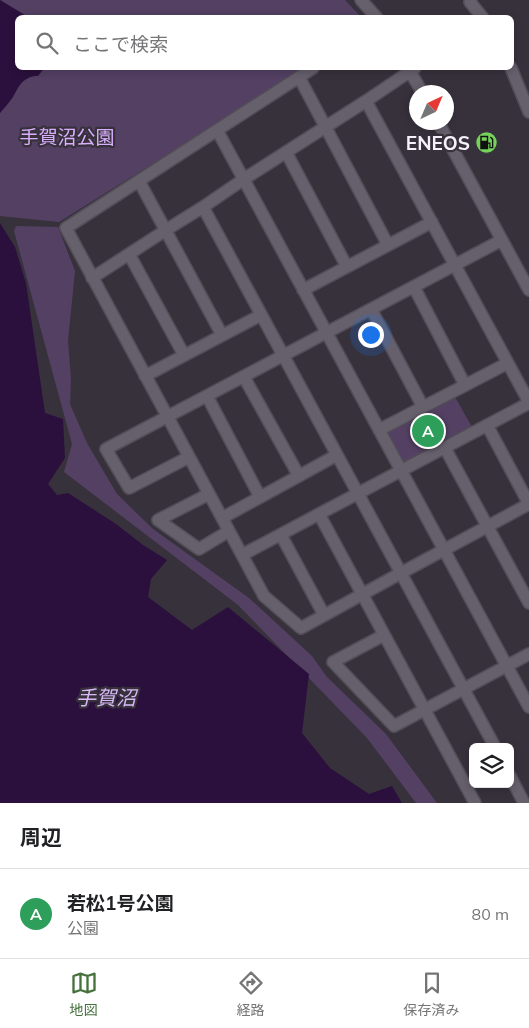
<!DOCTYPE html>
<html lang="ja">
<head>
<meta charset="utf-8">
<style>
  :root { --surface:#fff; --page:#f6f6f6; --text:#202124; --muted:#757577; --line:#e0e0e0; --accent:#46713d }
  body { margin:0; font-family:Mulish,"Noto Sans JP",sans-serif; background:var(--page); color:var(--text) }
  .controls { position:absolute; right:15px; bottom:15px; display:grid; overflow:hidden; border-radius:8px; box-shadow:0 2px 8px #0003 }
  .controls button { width:45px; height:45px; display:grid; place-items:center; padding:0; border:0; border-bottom:1px solid var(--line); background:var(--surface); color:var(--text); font:25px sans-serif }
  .compass { position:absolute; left:409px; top:85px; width:45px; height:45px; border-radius:50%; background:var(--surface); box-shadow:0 2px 8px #0003; rotate:44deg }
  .you { position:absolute; left:370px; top:334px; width:18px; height:18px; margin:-12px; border:4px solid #fff; border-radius:50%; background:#1a73e8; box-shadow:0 0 0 8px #1a73e833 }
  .badge { display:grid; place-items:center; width:32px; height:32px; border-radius:50%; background:var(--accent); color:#fff; font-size:16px; font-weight:700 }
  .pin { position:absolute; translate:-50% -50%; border:2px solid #fff; box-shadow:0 1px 5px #0006 }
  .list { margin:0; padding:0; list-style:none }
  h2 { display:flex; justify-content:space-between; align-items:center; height:65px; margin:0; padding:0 20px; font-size:21px }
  h2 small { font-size:16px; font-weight:400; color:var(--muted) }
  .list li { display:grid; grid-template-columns:32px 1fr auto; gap:15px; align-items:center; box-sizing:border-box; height:90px; padding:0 20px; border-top:1px solid var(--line) }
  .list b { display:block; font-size:19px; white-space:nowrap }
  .list p { margin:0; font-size:16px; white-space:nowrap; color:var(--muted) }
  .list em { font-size:16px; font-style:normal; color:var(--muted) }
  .icon { flex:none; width:28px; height:28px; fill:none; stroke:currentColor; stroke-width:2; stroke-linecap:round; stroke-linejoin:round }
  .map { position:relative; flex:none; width:529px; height:803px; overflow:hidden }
  .search { position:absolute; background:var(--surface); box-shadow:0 2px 8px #0003; left:15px; right:15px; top:15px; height:55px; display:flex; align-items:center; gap:12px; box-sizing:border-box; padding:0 18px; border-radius:8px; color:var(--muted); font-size:19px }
  .sheet { height:155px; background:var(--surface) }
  nav { display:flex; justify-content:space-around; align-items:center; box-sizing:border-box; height:70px; border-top:1px solid var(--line); background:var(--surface); font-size:14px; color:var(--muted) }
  nav a { display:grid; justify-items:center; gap:2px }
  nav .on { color:var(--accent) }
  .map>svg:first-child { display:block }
</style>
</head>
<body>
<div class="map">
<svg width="529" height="803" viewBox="0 0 529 803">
  <rect width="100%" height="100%" fill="#37313c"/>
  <!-- green -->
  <path fill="#534063" d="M0,0H345L361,17H28Z
    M44,68H306L59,222L0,216V113L12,98L15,91L22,82L31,76H38Z
    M16,226L58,227L75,271L68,341L71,379L70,404L87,443L117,494L153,529L249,598L312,656L327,677L386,734L437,803H416L367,738L238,605L64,472L72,444L14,231Z
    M454,395L473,429L404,466L386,433L387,429Z"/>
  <!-- water -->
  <path fill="#2b103d" d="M0,0L28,17L18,18V68H44L38,76C23,76 19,86 13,97C9,103 4,108 0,113Z
    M0,223L15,247L26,283L45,413L63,419L65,458L48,484L57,495L68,493L116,524L143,545L167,560L151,579L148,597L192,630L228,607L309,674L302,733L330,768L369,794L392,786L402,803H0Z"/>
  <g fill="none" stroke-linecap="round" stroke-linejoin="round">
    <defs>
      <path id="minor" d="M361,0L377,18
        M471,0L470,2L483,18
        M313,68L66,228L242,555L319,514L475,803
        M408,68L422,92
        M415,68L366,101L529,402
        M511,68L529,112
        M299,77L388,245
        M366,101L244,179L203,207L495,747
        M438,122L529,290
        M217,130L529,707
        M286,152L347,267
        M139,181L222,335
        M129,254L184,355
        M92,278L166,230L203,207
        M414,287L465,385
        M303,290L432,222
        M371,309L423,407
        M145,376L261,315
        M244,377L299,476
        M207,396L260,497
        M487,425L529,504
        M379,430L508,363
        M445,448L529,603
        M189,457L129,488L106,449L502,240
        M209,494L158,520L199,549L229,531
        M319,514L529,403
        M222,518L337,455
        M281,535L324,615
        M242,555L264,596L301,628L401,573L529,504
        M384,635L333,662L394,726L529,654
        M510,776L524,803"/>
    </defs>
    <!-- minor casing -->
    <use href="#minor" stroke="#524d56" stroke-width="14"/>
    <!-- minor -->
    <use href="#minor" stroke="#665f6c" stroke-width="11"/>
  </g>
  <!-- icons -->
  <defs>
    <symbol id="fuel-disc" viewBox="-11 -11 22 22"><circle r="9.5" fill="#75d25b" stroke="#37313c"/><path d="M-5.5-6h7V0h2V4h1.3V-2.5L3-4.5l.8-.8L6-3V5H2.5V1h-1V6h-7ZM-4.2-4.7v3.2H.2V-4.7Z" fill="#111"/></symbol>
  </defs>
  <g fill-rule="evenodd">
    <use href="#fuel-disc" x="474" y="130" width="25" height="25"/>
  </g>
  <g text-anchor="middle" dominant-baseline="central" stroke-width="4.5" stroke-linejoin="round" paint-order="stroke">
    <!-- park labels -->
    <g font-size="19" fill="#d9affd" stroke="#37313c">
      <text x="67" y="137">手賀沼公園</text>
    </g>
    <!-- poi labels -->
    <g font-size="19" font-weight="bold" fill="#f5f2f9" stroke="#37313c" text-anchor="end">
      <text x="470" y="143">ENEOS</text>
    </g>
    <!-- water labels -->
    <g font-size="20" font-style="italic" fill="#d8b8f6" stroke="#37313c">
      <text x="106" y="697">手賀沼</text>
    </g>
  </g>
</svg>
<div class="controls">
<button><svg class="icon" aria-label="layers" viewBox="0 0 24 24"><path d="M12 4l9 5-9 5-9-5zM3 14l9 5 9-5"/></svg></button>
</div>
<svg class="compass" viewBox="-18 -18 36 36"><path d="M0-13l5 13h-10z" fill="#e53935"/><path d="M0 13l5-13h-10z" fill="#757577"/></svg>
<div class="you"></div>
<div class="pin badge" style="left:428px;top:431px;background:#2e9e5b">A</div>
<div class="search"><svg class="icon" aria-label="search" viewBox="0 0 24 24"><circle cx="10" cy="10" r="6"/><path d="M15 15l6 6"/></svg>ここで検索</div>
</div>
<section class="sheet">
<h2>周辺<small></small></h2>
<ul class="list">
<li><span class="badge" style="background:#2e9e5b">A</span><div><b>若松1号公園</b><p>公園</p></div><em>80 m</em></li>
</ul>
</section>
<nav>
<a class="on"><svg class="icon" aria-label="map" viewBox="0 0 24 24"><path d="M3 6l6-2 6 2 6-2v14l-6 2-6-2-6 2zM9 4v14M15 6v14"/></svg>地図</a>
<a><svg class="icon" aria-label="directions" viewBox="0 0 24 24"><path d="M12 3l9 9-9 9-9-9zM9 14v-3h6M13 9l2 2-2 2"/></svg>経路</a>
<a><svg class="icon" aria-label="saved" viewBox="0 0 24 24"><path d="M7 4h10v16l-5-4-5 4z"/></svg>保存済み</a>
</nav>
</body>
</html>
